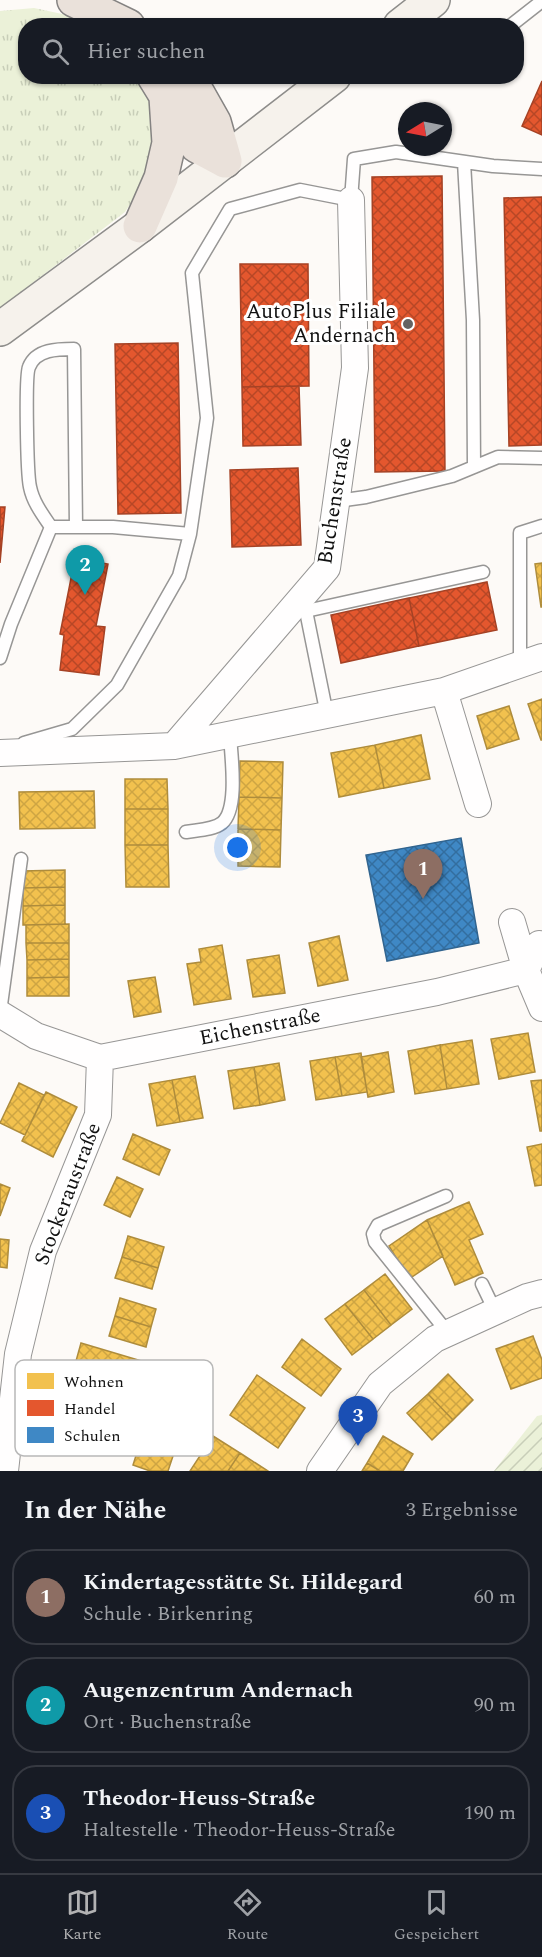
<!DOCTYPE html>
<html lang="de">
<head>
<meta charset="utf-8">
<style>
  :root { --surface:#171b24; --page:#20242c; --text:#f1f3f6; --muted:#9ea1a6; --line:#363941; --accent:#b2b2b3 }
  body { margin:0; font-family:Spectral,serif; background:var(--page); color:var(--text) }
  .compass { position:absolute; left:398px; top:102px; width:54px; height:54px; border-radius:50%; background:var(--surface); box-shadow:0 2px 4px #0004; rotate:260deg }
  .you { position:absolute; left:238px; top:848px; width:21px; height:21px; margin:-15px; border:4px solid #fff; border-radius:50%; background:#1a73e8; box-shadow:0 0 0 9px #1a73e833 }
  .badge { display:grid; place-items:center; width:39px; height:39px; border-radius:50%; background:var(--accent); color:#fff; font-size:20px; font-weight:700 }
  .pin { position:absolute; translate:-50% -50px; filter:drop-shadow(0 2px 3px #0008) }
  .pin::after { content:''; position:absolute; top:32px; width:21px; height:18px; background:inherit; clip-path:polygon(0 0,100% 0,50% 100%) }
  .list { margin:0; padding:0; list-style:none }
  h2 { display:flex; justify-content:space-between; align-items:center; height:78px; margin:0; padding:0 24px; font-size:26px }
  h2 small { font-size:20px; font-weight:400; color:var(--muted) }
  .list li { display:grid; grid-template-columns:39px 1fr auto; gap:18px; align-items:center; box-sizing:border-box; height:96px; margin:0 12px 12px; padding:0 12px; border:2px solid var(--line); border-radius:24px }
  .list b { display:block; font-size:22px; white-space:nowrap }
  .list p { margin:0; font-size:20px; white-space:nowrap; color:var(--muted) }
  .list em { font-size:20px; font-style:normal; color:var(--muted) }
  .icon { flex:none; width:33px; height:33px; fill:none; stroke:currentColor; stroke-width:2; stroke-linecap:round; stroke-linejoin:round }
  .map { position:relative; flex:none; width:542px; height:1471px; overflow:hidden }
  .search { position:absolute; background:var(--surface); box-shadow:0 2px 4px #0004; left:18px; right:18px; top:18px; height:66px; display:flex; align-items:center; gap:15px; box-sizing:border-box; padding:0 21px; border-radius:24px; color:var(--muted); font-size:22px }
  .sheet { height:402px; background:var(--surface) }
  nav { display:flex; justify-content:space-around; align-items:center; box-sizing:border-box; height:84px; border-top:2px solid var(--line); background:var(--surface); font-size:16px; color:var(--muted) }
  nav a { display:grid; justify-items:center; gap:3px }
  nav .on { color:var(--accent) }
  .map>svg:first-child { display:block }
</style>
</head>
<body>
<div class="map">
<svg width="542" height="1471" viewBox="0 0 542 1471">
  <defs>
    <pattern id="grass-tufts" width="24" height="20" patternUnits="userSpaceOnUse" patternTransform="scale(1.5)"><rect width="24" height="20" fill="#ebf1d8"/><path d="M3 7l-1-3M5 7V3M7 7l1-3M15 17l-1-3M17 17v-4M19 17l1-3" fill="none" stroke="#c8ceb8"/></pattern>
    <pattern id="garden-furrows" width="10" height="10" patternUnits="userSpaceOnUse" patternTransform="scale(1.5)"><rect width="10" height="10" fill="#ebf1d8"/><path d="M-1 1l2-2M0 10L10 0M9 11l2-2" fill="none" stroke="#c8ceb8"/></pattern>
    <pattern id="homes-cross-hatch" width="8" height="8" patternUnits="userSpaceOnUse" patternTransform="scale(1.5)"><rect width="8" height="8" fill="#f2c14e"/><path d="M0 0l8 8M0 8l8-8" fill="none" stroke="#cea543"/></pattern>
    <pattern id="shops-cross-hatch" width="8" height="8" patternUnits="userSpaceOnUse" patternTransform="scale(1.5)"><rect width="8" height="8" fill="#e4572e"/><path d="M0 0l8 8M0 8l8-8" fill="none" stroke="#b74726"/></pattern>
    <pattern id="schools-cross-hatch" width="8" height="8" patternUnits="userSpaceOnUse" patternTransform="scale(1.5)"><rect width="8" height="8" fill="#3f88c5"/><path d="M0 0l8 8M0 8l8-8" fill="none" stroke="#336e9f"/></pattern>
  </defs>
  <rect width="100%" height="100%" fill="#fdfaf7"/>
  <!-- grass -->
  <path fill="url(#grass-tufts)" d="M34,8L67,15L87,25L26,26V76L140,77L156,116L148,177L125,212L0,308V11Z"/>
  <!-- garden -->
  <path fill="url(#garden-furrows)" d="M542,1415V1471H494L537,1416Z"/>
  <!-- homes -->
  <path fill="url(#homes-cross-hatch)" stroke="#ae8c3c" stroke-width="1.5" d="M542,563V607H541L535,564Z
    M542,699V740H541L528,704Z
    M509,706L519,739L487,749L477,716Z
    M421,735L430,779L384,788L375,745Z
    M375,745L384,788L339,797L331,753Z
    M240,761L283,762L282,798L239,797Z
    M125,779H167L168,809H125Z
    M94,791L95,828L20,829L19,792Z
    M239,797L282,798L281,830L238,829Z
    M125,809H168V845H125Z
    M238,829L281,830L280,867L238,866Z
    M125,845H168L169,887H126Z
    M65,870V887L23,888L22,871Z
    M65,887V905L23,906V888Z
    M65,905V924L23,925V906Z
    M69,924V943H26V925Z
    M339,936L348,980L318,986L309,943Z
    M26,943H69V959L27,960Z
    M222,945L231,999L194,1005L187,964L201,962L199,949Z
    M279,955L285,993L253,997L247,960Z
    M69,959V977L27,978V960Z
    M69,977V996H27V978Z
    M155,977L161,1012L134,1017L128,981Z
    M528,1033L535,1072L499,1079L491,1039Z
    M472,1040L479,1084L447,1089L440,1045Z
    M440,1045L447,1089L415,1094L408,1051Z
    M388,1052L394,1092L368,1097L361,1057Z
    M361,1053L367,1092L342,1096L335,1057Z
    M335,1057L342,1096L316,1100L310,1061Z
    M279,1063L285,1100L260,1105L254,1067Z
    M254,1067L260,1105L234,1109L228,1071Z
    M195,1076L203,1118L180,1122L172,1080Z
    M172,1080L180,1122L157,1126L149,1084Z
    M542,1080V1131H540L531,1081Z
    M19,1083L44,1095L25,1135L0,1123Z
    M46,1092L77,1107L53,1157L22,1141Z
    M133,1134L170,1150L159,1175L123,1159Z
    M542,1144V1185L535,1186L527,1147Z
    M117,1177L143,1189L130,1217L104,1205Z
    M0,1184L10,1188L0,1216Z
    M469,1202L483,1234L469,1240L483,1273L455,1285L427,1220Z
    M427,1220L443,1256L409,1279L389,1246Z
    M128,1236L164,1247L158,1268L122,1257Z
    M0,1239L9,1240L7,1268L0,1267Z
    M122,1257L158,1268L152,1289L115,1278Z
    M385,1274L412,1309L391,1325L364,1290Z
    M364,1290L391,1325L373,1339L345,1304Z
    M120,1298L156,1309L151,1327L115,1316Z
    M345,1304L373,1339L352,1355L325,1319Z
    M115,1316L151,1327L146,1347L109,1336Z
    M533,1336L542,1360V1378L511,1389L496,1349Z
    M302,1339L341,1369L321,1396L282,1367Z
    M81,1343L145,1362L137,1393L103,1382L99,1400L79,1393L87,1365L76,1361Z
    M448,1374L473,1400L453,1420L428,1394Z
    M257,1375L305,1408L278,1448L230,1415Z
    M428,1394L453,1420L432,1440L407,1413Z
    M213,1436L240,1453L228,1471H190Z
    M383,1436L413,1454L403,1471H380L367,1463Z
    M140,1443L174,1453L168,1471H150L133,1465Z
    M240,1453L268,1471H228Z
    M367,1463L380,1471H362Z"/>
  <!-- shops -->
  <path fill="url(#shops-cross-hatch)" stroke="#a54225" stroke-width="1.5" d="M542,81V135L522,126Z
    M442,176L445,471L375,472L372,177Z
    M542,197V445L509,446L504,198Z
    M240,264H308L309,386L242,387Z
    M178,343L181,513L118,514L115,344Z
    M299,386L301,445L243,446L242,387Z
    M298,468L301,545L232,547L230,470Z
    M0,507H5L0,563Z
    M75,558L108,564L96,626L105,627L99,675L60,670L64,635L60,634Z
    M487,582L497,630L419,646L409,598Z
    M409,598L419,646L341,663L331,615Z"/>
  <!-- schools -->
  <path fill="url(#schools-cross-hatch)" stroke="#31648f" stroke-width="1.5" d="M461,838L479,943L387,961L366,855Z"/>
  <g fill="none" stroke-linecap="round" stroke-linejoin="round">
    <defs>
      <path id="service" d="M510,26L542,1
        M464,162L473,320L474,467
        M337,501L366,497L452,476L498,457L542,458
        M51,527C42,514 33,502 30,487C27,474 25,376 29,367C36,349 58,349 74,349L76,527
        M190,534L207,418L192,273L230,209L300,190L351,200L354,159L396,152L493,166L542,169
        M0,658L11,624L51,527H113L190,534L179,576L117,685L72,729L24,743
        M520,665V533L542,526
        M327,715L306,611L483,572
        M186,832C197,830 213,830 222,823C239,809 231,755 230,735
        M0,1012L21,859
        M446,1196L378,1225L373,1234L375,1242L448,1333
        M482,1284L495,1311"/>
      <path id="minor" d="M444,691L478,804
        M174,746L327,568L355,368L351,200
        M0,753L174,746L444,691L542,657
        M512,922L526,970L542,1008
        M0,1014L36,1036L100,1058L437,992L526,970L539,944
        M5,1471L18,1354L43,1251L98,1115L100,1058
        M320,1471L380,1384L435,1339L527,1297L542,1293"/>
      <path id="secondary" d="M400,26L433,0
        M0,329L140,226L334,76"/>
      <path id="trunk" d="M74,0L128,26
        M154,76L197,146L225,161
        M188,76L214,122L225,161
        M140,226L161,178L169,143L166,97"/>
    </defs>
    <!-- service casing -->
    <use href="#service" stroke="#979695" stroke-width="15"/>
    <!-- minor casing -->
    <use href="#minor" stroke="#979695" stroke-width="28"/>
    <!-- secondary casing -->
    <use href="#secondary" stroke="#8e8d8b" stroke-width="36"/>
    <!-- trunk casing -->
    <use href="#trunk" stroke="#858382" stroke-width="36"/>
    <!-- service -->
    <use href="#service" stroke="#fffefe" stroke-width="12"/>
    <!-- minor -->
    <use href="#minor" stroke="#fffefe" stroke-width="26"/>
    <!-- secondary -->
    <use href="#secondary" stroke="#f6f2ec" stroke-width="33"/>
    <!-- trunk -->
    <use href="#trunk" stroke="#eae1da" stroke-width="33"/>
  </g>
  <!-- markers -->
  <circle fill="#646362" stroke="#fff" stroke-width="2" cx="408" cy="324" r="6"/>
  <g text-anchor="middle" dominant-baseline="central" stroke-width="6" stroke-linejoin="round" paint-order="stroke">
    <!-- poi labels -->
    <g font-size="21" fill="#111" stroke="#fff" text-anchor="end">
      <text x="396" y="312">AutoPlus Filiale<tspan x="396" dy="24">Andernach</tspan></text>
    </g>
    <!-- street labels -->
    <g font-size="21" fill="#111" stroke="#fff">
      <text transform="translate(335 501) rotate(-81)">Buchenstraße</text>
      <text transform="translate(260 1027) rotate(-11)">Eichenstraße</text>
      <text transform="translate(68 1194) rotate(-69)">Stockeraustraße</text>
    </g>
  </g>
  <!-- legend -->
  <rect x="15" y="1360" width="198" height="96" rx="9" fill="#fff" stroke="#b8b8b8" stroke-width="1.5"/>
  <rect x="27" y="1373" width="27" height="16" fill="#f2c14e"/>
  <rect x="27" y="1400" width="27" height="16" fill="#e4572e"/>
  <rect x="27" y="1427" width="27" height="16" fill="#3f88c5"/>
  <g font-size="16" fill="#111">
    <text x="64" y="1387">Wohnen</text>
    <text x="64" y="1414">Handel</text>
    <text x="64" y="1441">Schulen</text>
  </g>
</svg>
<svg class="compass" viewBox="-18 -18 36 36"><path d="M0-13l5 13h-10z" fill="#e53935"/><path d="M0 13l5-13h-10z" fill="#9ea1a6"/></svg>
<div class="you"></div>
<div class="pin badge" style="left:423px;top:899px;background:#8d6e63">1</div>
<div class="pin badge" style="left:85px;top:595px;background:#0f9aa8">2</div>
<div class="pin badge" style="left:358px;top:1446px;background:#1a4fb4">3</div>
<div class="search"><svg class="icon" aria-label="search" viewBox="0 0 24 24"><circle cx="10" cy="10" r="6"/><path d="M15 15l6 6"/></svg>Hier suchen</div>
</div>
<section class="sheet">
<h2>In der Nähe<small>3 Ergebnisse</small></h2>
<ul class="list">
<li><span class="badge" style="background:#8d6e63">1</span><div><b>Kindertagesstätte St. Hildegard</b><p>Schule · Birkenring</p></div><em>60 m</em></li>
<li><span class="badge" style="background:#0f9aa8">2</span><div><b>Augenzentrum Andernach</b><p>Ort · Buchenstraße</p></div><em>90 m</em></li>
<li><span class="badge" style="background:#1a4fb4">3</span><div><b>Theodor-Heuss-Straße</b><p>Haltestelle · Theodor-Heuss-Straße</p></div><em>190 m</em></li>
</ul>
</section>
<nav>
<a class="on"><svg class="icon" aria-label="map" viewBox="0 0 24 24"><path d="M3 6l6-2 6 2 6-2v14l-6 2-6-2-6 2zM9 4v14M15 6v14"/></svg>Karte</a>
<a><svg class="icon" aria-label="directions" viewBox="0 0 24 24"><path d="M12 3l9 9-9 9-9-9zM9 14v-3h6M13 9l2 2-2 2"/></svg>Route</a>
<a><svg class="icon" aria-label="saved" viewBox="0 0 24 24"><path d="M7 4h10v16l-5-4-5 4z"/></svg>Gespeichert</a>
</nav>
</body>
</html>
